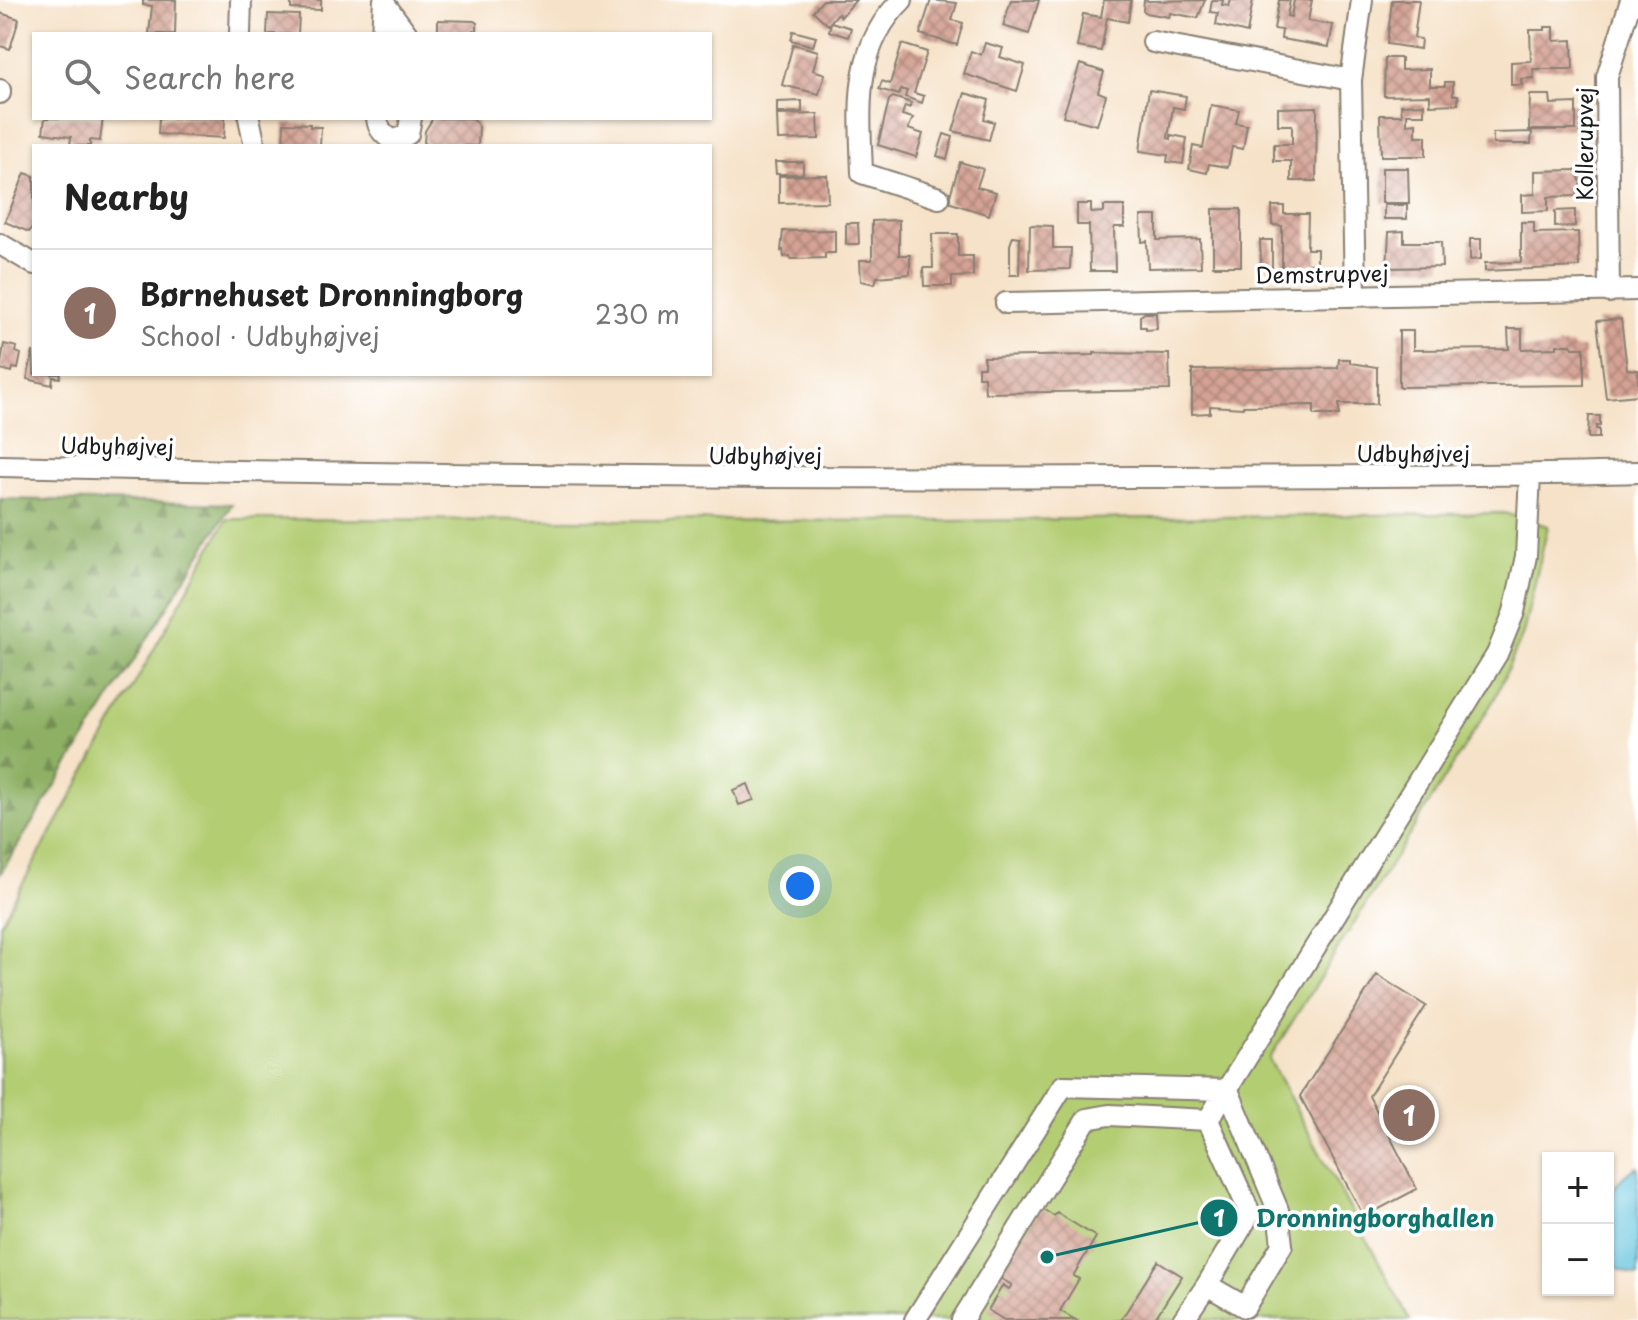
<!DOCTYPE html>
<html lang="en">
<head>
<meta charset="utf-8">
<style>
  :root { --surface:#fff; --page:#f2f2f2; --text:#222; --muted:#767676; --line:#e0e0e0; --accent:#1f6fb2 }
  body { margin:0; font-family:"Playpen Sans",sans-serif; background:var(--page); color:var(--text) }
  .controls { position:absolute; right:24px; bottom:24px; display:grid; overflow:hidden; border-radius:0px; box-shadow:0 2px 6px #0004 }
  .controls button { width:72px; height:72px; display:grid; place-items:center; padding:0; border:0; border-bottom:2px solid var(--line); background:var(--surface); color:var(--text); font:40px sans-serif }
  .you { position:absolute; left:800px; top:886px; width:28px; height:28px; margin:-20px; border:6px solid #fff; border-radius:50%; background:#1a73e8; box-shadow:0 0 0 12px #1a73e833 }
  .badge { display:grid; place-items:center; width:52px; height:52px; border-radius:50%; background:var(--accent); color:#fff; font-size:26px; font-weight:700 }
  .pin { position:absolute; translate:-50% -50%; border:4px solid #fff; box-shadow:0 2px 8px #0006 }
  .list { margin:0; padding:0; list-style:none }
  h2 { display:flex; justify-content:space-between; align-items:center; height:104px; margin:0; padding:0 32px; font-size:34px }
  h2 small { font-size:26px; font-weight:400; color:var(--muted) }
  .list li { display:grid; grid-template-columns:52px 1fr auto; gap:24px; align-items:center; box-sizing:border-box; height:128px; padding:0 32px; border-top:2px solid var(--line) }
  .list b { display:block; font-size:30px; white-space:nowrap }
  .list p { margin:0; font-size:26px; white-space:nowrap; color:var(--muted) }
  .list em { font-size:26px; font-style:normal; color:var(--muted) }
  .icon { flex:none; width:44px; height:44px; fill:none; stroke:currentColor; stroke-width:2; stroke-linecap:round; stroke-linejoin:round }
  .map { position:relative; flex:none; width:1638px; height:1320px; overflow:hidden }
  .search { position:absolute; background:var(--surface); box-shadow:0 2px 6px #0004; left:32px; top:32px; width:680px; height:88px; display:flex; align-items:center; gap:20px; box-sizing:border-box; padding:0 28px; border-radius:0px; color:var(--muted); font-size:30px }
  .panel { position:absolute; background:var(--surface); box-shadow:0 2px 6px #0004; left:32px; top:144px; width:680px; height:232px; border-radius:0px }
  .map>svg:first-child { display:block }
</style>
</head>
<body>
<div class="map">
<svg width="1638" height="1320" viewBox="0 0 1638 1320">
  <defs>
    <pattern id="forest-firs" width="22" height="20" patternUnits="userSpaceOnUse" patternTransform="scale(2)"><rect width="22" height="20" fill="#8eb065"/><path d="M5 1l3.5 6h-7zM16 11l3.5 6h-7z" fill="#738e52"/></pattern>
    <pattern id="building-cross-hatch" width="8" height="8" patternUnits="userSpaceOnUse" patternTransform="scale(2)"><rect width="8" height="8" fill="#d5a395"/><path d="M0 0l8 8M0 8l8-8" fill="none" stroke="#ac8479"/></pattern>
  </defs>
  <rect width="100%" height="100%" fill="#fff"/>
  <filter id="ink" filterUnits="userSpaceOnUse"><feTurbulence type="fractalNoise" baseFrequency=".0125" numOctaves="2"/><feDisplacementMap in="SourceGraphic" scale="16" xChannelSelector="R" yChannelSelector="G"/><feConvolveMatrix kernelMatrix="1 2 1 2 8 2 1 2 1" color-interpolation-filters="sRGB"/></filter>
  <filter id="wash" filterUnits="userSpaceOnUse"><feTurbulence type="fractalNoise" baseFrequency=".006" numOctaves="4" result="noise"/><feDisplacementMap in="SourceGraphic" scale="32" xChannelSelector="R" yChannelSelector="G"/><feGaussianBlur stdDeviation="1.8" result="paint"/><feColorMatrix in="noise" values="0 0 0 0 0 0 0 0 0 0 0 0 0 0 0 0 0 1.4 0 .05"/><feComposite in="paint" operator="in"/></filter>
  <g filter="url(#wash)">
    <rect width="100%" height="100%" fill="#f6e2c8"/>
    <!-- forest -->
    <path fill="url(#forest-firs)" stroke="#556640" stroke-width="2" d="M0,499L232,504L0,874Z"/>
    <!-- park -->
    <path fill="#b3cd73" stroke="#687448" stroke-width="2" d="M1504,513L1548,526L1523,634L1495,698L1269,1059L1410,1320H0V924L227,519L948,521Z"/>
    <!-- water -->
    <path fill="#5fc2dd" stroke="#3e6f7c" stroke-width="2" d="M1638,1167V1276C1631,1274 1618,1271 1615,1265C1613,1261 1614,1256 1614,1252C1606,1219 1602,1183 1638,1167Z"/>
    <g id="blocks">
      <!-- building -->
      <path fill="url(#building-cross-hatch)" d="M143,0H176L175,34H149L152,6L143,5Z
        M291,0H321V10L291,9Z
        M823,0H856L841,17L838,13L828,25L813,11Z
        M931,0L957,3L952,20L963,23L957,45L920,34Z
        M1011,0H1039L1029,34L1003,26Z
        M1104,0H1131L1128,22L1107,18L1101,51L1077,47L1083,14L1101,17Z
        M1144,0L1148,1L1205,0L1198,18L1170,13L1169,17L1146,13L1143,10Z
        M1212,0H1223L1222,5L1229,6L1231,0H1253L1247,33L1216,25L1218,13L1210,12Z
        M1279,0H1290L1287,16L1291,17L1294,0H1312L1308,21L1333,25L1329,47L1281,39L1282,30L1274,29Z
        M1392,0H1419L1414,38L1421,39L1420,49L1387,44Z
        M0,13L19,19L10,49L0,46Z
        M268,14L299,15L298,34H267Z
        M438,20L474,21L477,23V31L473,30V34H438Z
        M831,22L851,28L848,37L829,31Z
        M1545,27H1554V41L1572,40L1573,69H1533L1534,78L1521,79L1522,85H1511V62L1531,61L1530,30H1545Z
        M793,31L816,37L813,46L791,40Z
        M985,43L1003,48L1000,57L1025,65L1017,91L964,74L971,51L981,55Z
        M793,44L818,51L813,70L825,74L819,94L782,85Z
        M902,44L927,52L914,93L924,96L922,103L905,97L907,91L901,89L899,95L879,89L882,81L890,84Z
        M1385,58H1401V70L1430,69V86H1445V82H1453V95H1458V104L1430,105V95L1384,96Z
        M1080,64L1104,72L1098,92L1106,95L1097,125L1063,116Z
        M1149,90L1186,96L1184,109L1173,107L1168,138L1171,139V135L1187,138L1183,164L1167,162L1168,155L1140,151Z
        M965,93L989,100L984,119L994,122L989,140L953,131Z
        M1530,95H1550L1551,104L1576,103V130H1529Z
        M893,97L911,103L910,108L905,106L902,115L913,118L908,129L923,134L916,157L878,145L889,100Z
        M802,101V112L777,113V102Z
        M1424,104V114H1407V124L1416,123V136H1426V156H1381L1380,115H1402L1401,105Z
        M1211,105L1239,110L1236,123L1247,125L1243,149L1232,147L1228,167L1209,164L1207,173L1189,169L1193,146L1203,148Z
        M1317,107L1316,181H1291V161H1274V144H1292V125H1278V108Z
        M818,114L819,139L778,140L777,115Z
        M45,118H103L100,141L90,140V146H70L71,137L43,133Z
        M159,118H225L224,138L158,134Z
        M433,118H473L479,127L478,146H428L424,142L425,131Z
        M284,123L310,124V127H321L320,146H283Z
        M1532,132L1531,144H1493V133Z
        M944,134L953,137L947,159L937,156Z
        M775,162H803V174H776Z
        M960,162L983,169L977,187L996,192L989,215L948,202Z
        M1382,168H1408L1409,203H1382Z
        M1576,170L1581,183L1576,196L1548,197V211L1522,212V195L1535,194V171Z
        M25,173L34,176V225L29,232L5,222Z
        M827,175L828,202L779,203V176Z
        M1077,204H1091V213L1104,212V206H1124V227H1114L1115,271H1090L1089,225H1077Z
        M1384,205H1407V219H1384Z
        M1272,206H1284V214H1308L1307,249H1317V264H1308V269H1282V226L1272,225Z
        M1213,209H1241V266H1213Z
        M1575,210V226L1555,227V211Z
        M1141,216H1157V240L1200,239L1201,267L1148,268L1147,241L1142,242Z
        M899,220V255H910V274L877,277L875,284L861,281L860,260H872V221Z
        M1521,222H1534V233L1578,232L1579,267L1485,271V263L1521,262Z
        M846,223H858L859,244H846Z
        M1030,225L1053,226V248H1071L1070,269L1029,270Z
        M835,230V253H825V258L791,259L790,256L784,257L783,250L781,251L783,231Z
        M1404,231V242H1441L1442,267L1387,268L1389,232Z
        M932,234H958V256H973V276L952,277V286H924L923,268H933Z
        M1013,236L1020,237L1019,275H1010V245Z
        M1470,239H1481V259L1470,260Z
        M1260,240H1272V267H1261Z
        M1145,313H1156L1157,329L1146,330V327H1140V316Z
        M1621,319L1627,369L1638,370V395L1606,398L1597,321Z
        M1508,329H1522V349L1557,348V345H1571L1573,348H1584V385L1399,387V331H1413V350L1509,349Z
        M4,344L17,347L16,352L21,354L18,369L13,368L12,372L0,369Z
        M33,351L34,374H61L60,378L53,377L52,385L27,379Z
        M1094,353L1169,354L1170,390L985,393L984,377H978V367H984V357L1094,355Z
        M1339,359H1350V363L1377,367V404H1339V415H1314V405L1243,406V408L1210,406V413L1192,414V370L1338,368Z
        M1589,416H1600V426H1596V429H1599V438H1588Z
        M748,784L754,800L739,805L733,790Z
        M1377,975L1426,1006L1369,1096L1417,1189L1364,1217L1300,1096Z
        M1040,1208L1054,1216L1057,1213L1096,1237L1073,1276L1079,1279L1060,1311L1076,1320H1004L988,1310L1003,1285L1009,1289L1012,1285L998,1277Z
        M1158,1261L1182,1276L1154,1320H1121Z"/>
    </g>
  </g>
  <g filter="url(#ink)">
    <use href="#blocks" fill-opacity="0" stroke="#897f72" stroke-width="2"/>
    <g fill="none" stroke-linecap="round" stroke-linejoin="round">
      <defs>
        <path id="minor" d="M902,0C852,49 860,109 862,173L939,198
          M384,3L407,34
          M240,34L241,0
          M382,34L384,0
          M1153,42L1351,80
          M0,93V90
          M249,118L255,146
          M377,118C378,129 385,138 396,140L408,134L411,118
          M0,244L34,264
          M1609,292L1607,77L1631,0
          M1355,296L1351,80L1362,0
          M1006,303L1638,290
          M0,466C379,475 757,479 1136,477C1303,476 1471,477 1638,472
          M1208,1120L1497,654L1514,612L1526,556L1530,475
          M915,1320L1063,1086L1228,1090L1278,1210L1282,1245L1245,1307L1207,1285
          M962,1320L1087,1119L1109,1115L1208,1120
          M1183,1320L1207,1285L1250,1213L1208,1120"/>
      </defs>
      <!-- minor casing -->
      <use href="#minor" stroke="#897f72" stroke-width="24"/>
      <!-- minor -->
      <use href="#minor" stroke="#fff" stroke-width="20"/>
    </g>
  </g>
  <g text-anchor="middle" dominant-baseline="central" stroke-width="7" stroke-linejoin="round" paint-order="stroke">
    <!-- street labels -->
    <g font-size="22" fill="#1c1c1c" stroke="#fff">
      <text transform="translate(1583 144) rotate(-90)">Kollerupvej</text>
      <text transform="translate(1322 273) rotate(-1)">Demstrupvej</text>
      <text transform="translate(117 445) rotate(1)">Udbyhøjvej</text>
      <text x="1413" y="452">Udbyhøjvej</text>
      <text x="765" y="454">Udbyhøjvej</text>
    </g>
  </g>
  <!-- callouts -->
  <path fill="none" stroke="#0f766e" stroke-width="3" d="M1047 1257L1219 1218"/>
  <g fill="#0f766e" stroke="#fff" stroke-width="3">
    <circle cx="1047" cy="1257" r="8"/>
    <circle cx="1219" cy="1218" r="20"/>
  </g>
  <g font-size="24" text-anchor="middle" font-weight="bold" fill="#fff">
    <text x="1219" y="1227">1</text>
  </g>
  <g font-size="24" text-anchor="middle" font-weight="bold" fill="#0f766e" stroke="#fff" stroke-width="7" stroke-linejoin="round" paint-order="stroke">
    <text x="1375" y="1227">Dronningborghallen</text>
  </g>
</svg>
<div class="controls">
<button>+</button>
<button>−</button>
</div>
<div class="you"></div>
<div class="pin badge" style="left:1409px;top:1115px;background:#8d6e63">1</div>
<div class="search"><svg class="icon" aria-label="search" viewBox="0 0 24 24"><circle cx="10" cy="10" r="6"/><path d="M15 15l6 6"/></svg>Search here</div>
<section class="panel">
<h2>Nearby<small></small></h2>
<ul class="list">
<li><span class="badge" style="background:#8d6e63">1</span><div><b>Børnehuset Dronningborg</b><p>School · Udbyhøjvej</p></div><em>230 m</em></li>
</ul>
</section>
</div>
</body>
</html>
